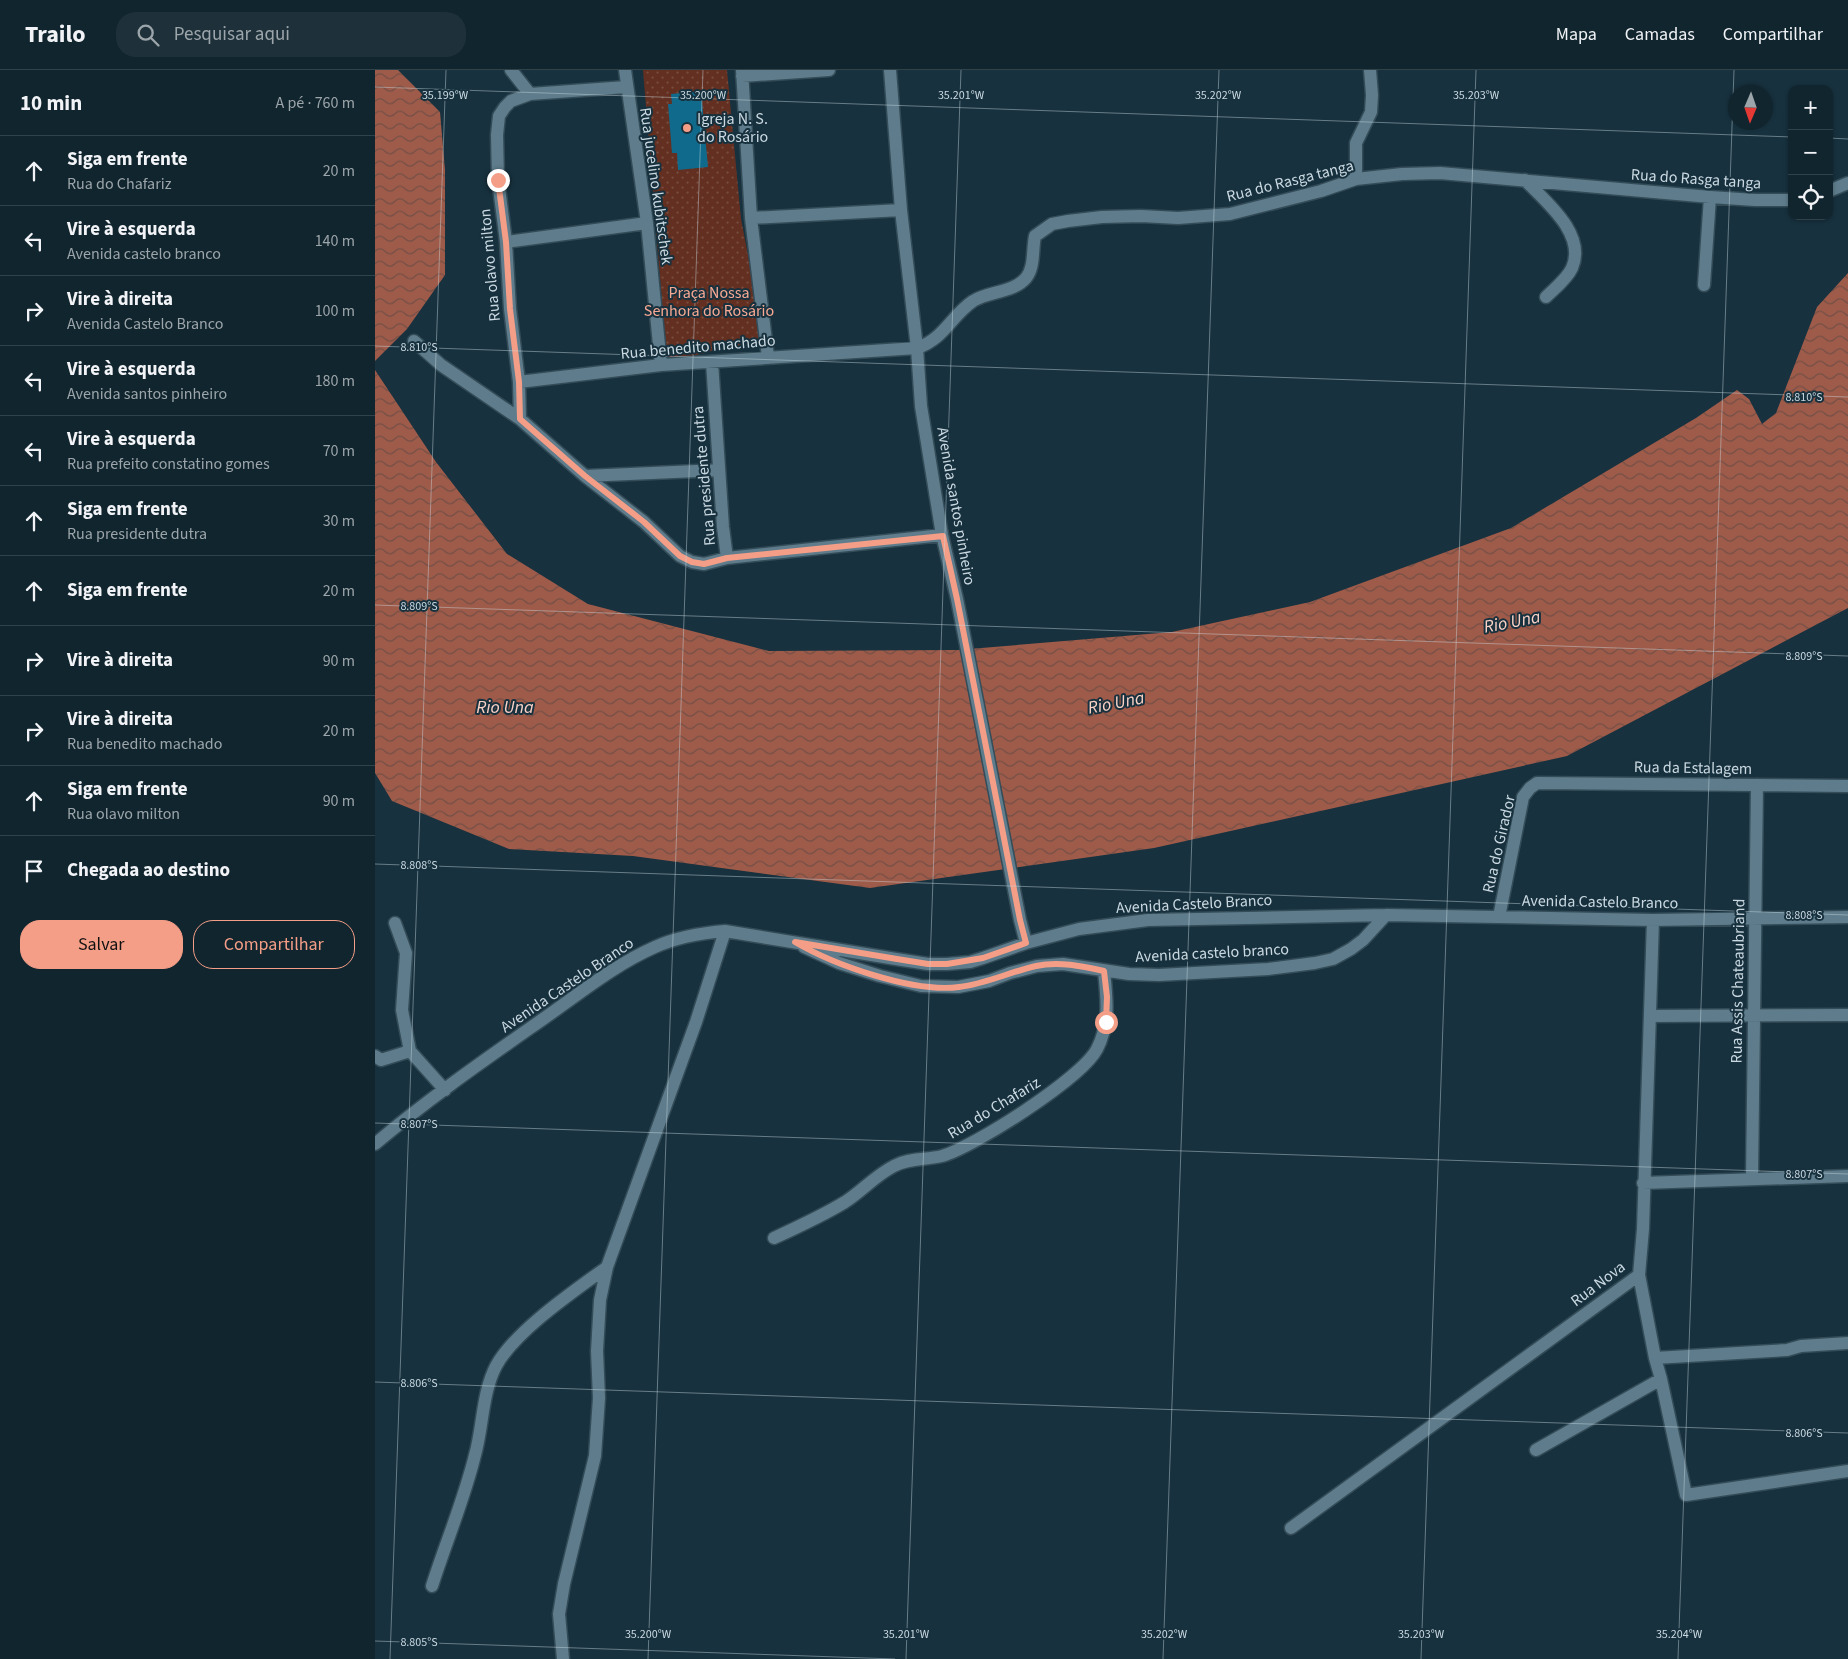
<!DOCTYPE html>
<html lang="pt">
<head>
<meta charset="utf-8">
<style>
  :root { --surface:#11252e; --page:#1e313a; --text:#f1f3f6; --muted:#9ca5aa; --line:#30424a; --accent:#f49e87 }
  body { margin:0; font-family:"Source Sans 3",sans-serif; background:var(--page); color:var(--text) }
  .controls { position:absolute; right:15px; top:15px; display:grid; overflow:hidden; border-radius:10px; box-shadow:0 1px 4px #0004 }
  .controls button { width:45px; height:45px; display:grid; place-items:center; padding:0; border:0; border-bottom:1px solid var(--line); background:var(--surface); color:var(--text); font:25px sans-serif }
  .compass { position:absolute; left:1353px; top:15px; width:45px; height:45px; border-radius:50%; background:var(--surface); box-shadow:0 1px 4px #0004; rotate:182deg }
  .stop { position:absolute; width:15px; height:15px; margin:-11px; border:4px solid #f49e87; border-radius:50%; background:#fff }
  .stop.end { background:#f49e87; border-color:#fff; box-shadow:0 1px 5px #0008 }
  .list { margin:0; padding:0; list-style:none }
  h2 { display:flex; justify-content:space-between; align-items:center; height:65px; margin:0; padding:0 20px; font-size:21px }
  h2 small { font-size:16px; font-weight:400; color:var(--muted) }
  .list li { display:grid; grid-template-columns:32px 1fr auto; gap:15px; align-items:center; box-sizing:border-box; height:70px; padding:0 20px; border-top:1px solid var(--line) }
  .list b { display:block; font-size:19px; white-space:nowrap }
  .list p { margin:0; font-size:16px; white-space:nowrap; color:var(--muted) }
  .list em { font-size:16px; font-style:normal; color:var(--muted) }
  .actions { display:flex; gap:10px; padding:15px 20px }
  .actions a { flex:1; padding:11px 0; border:1px solid var(--accent); border-radius:20px; text-align:center; font-size:18px; color:var(--accent) }
  .actions .main { background:var(--accent); color:#111 }
  .icon { flex:none; width:28px; height:28px; fill:none; stroke:currentColor; stroke-width:2; stroke-linecap:round; stroke-linejoin:round }
  .map { position:relative; flex:none; width:1473px; height:1589px; overflow:hidden }
  header { display:flex; align-items:center; gap:30px; box-sizing:border-box; height:70px; padding:0 25px; background:var(--surface); border-bottom:1px solid var(--line) }
  header strong { font-size:24px }
  nav { display:flex; gap:28px; margin-inline-start:auto; font-size:18px }
  .search { width:350px; height:45px; background:var(--page); display:flex; align-items:center; gap:12px; box-sizing:border-box; padding:0 18px; border-radius:20px; color:var(--muted); font-size:19px }
  main { display:flex }
  aside { flex:1; background:var(--surface) }
  .map>svg:first-child { display:block }
</style>
</head>
<body>
<header>
<strong>Trailo</strong>
<div class="search"><svg class="icon" aria-label="search" viewBox="0 0 24 24"><circle cx="10" cy="10" r="6"/><path d="M15 15l6 6"/></svg>Pesquisar aqui</div>
<nav><a>Mapa</a><a>Camadas</a><a>Compartilhar</a></nav>
</header>
<main>
<aside>
<h2>10 min<small>A pé · 760 m</small></h2>
<ul class="list">
<li><svg class="icon" aria-label="ahead" viewBox="0 0 24 24"><path d="M12 20V5M6 11l6-6 6 6"/></svg><div><b>Siga em frente</b><p>Rua do Chafariz</p></div><em>20 m</em></li>
<li><svg class="icon" aria-label="left" viewBox="0 0 24 24"><path d="M17 20v-9H6M10 6l-5 5 5 5"/></svg><div><b>Vire à esquerda</b><p>Avenida castelo branco</p></div><em>140 m</em></li>
<li><svg class="icon" aria-label="right" viewBox="0 0 24 24"><path d="M7 20v-9h11M14 6l5 5-5 5"/></svg><div><b>Vire à direita</b><p>Avenida Castelo Branco</p></div><em>100 m</em></li>
<li><svg class="icon" aria-label="left" viewBox="0 0 24 24"><path d="M17 20v-9H6M10 6l-5 5 5 5"/></svg><div><b>Vire à esquerda</b><p>Avenida santos pinheiro</p></div><em>180 m</em></li>
<li><svg class="icon" aria-label="left" viewBox="0 0 24 24"><path d="M17 20v-9H6M10 6l-5 5 5 5"/></svg><div><b>Vire à esquerda</b><p>Rua prefeito constatino gomes</p></div><em>70 m</em></li>
<li><svg class="icon" aria-label="ahead" viewBox="0 0 24 24"><path d="M12 20V5M6 11l6-6 6 6"/></svg><div><b>Siga em frente</b><p>Rua presidente dutra</p></div><em>30 m</em></li>
<li><svg class="icon" aria-label="ahead" viewBox="0 0 24 24"><path d="M12 20V5M6 11l6-6 6 6"/></svg><div><b>Siga em frente</b></div><em>20 m</em></li>
<li><svg class="icon" aria-label="right" viewBox="0 0 24 24"><path d="M7 20v-9h11M14 6l5 5-5 5"/></svg><div><b>Vire à direita</b></div><em>90 m</em></li>
<li><svg class="icon" aria-label="right" viewBox="0 0 24 24"><path d="M7 20v-9h11M14 6l5 5-5 5"/></svg><div><b>Vire à direita</b><p>Rua benedito machado</p></div><em>20 m</em></li>
<li><svg class="icon" aria-label="ahead" viewBox="0 0 24 24"><path d="M12 20V5M6 11l6-6 6 6"/></svg><div><b>Siga em frente</b><p>Rua olavo milton</p></div><em>90 m</em></li>
<li><svg class="icon" aria-label="arrive" viewBox="0 0 24 24"><path d="M6 21V4h12l-3 4 3 4H6"/></svg><div><b>Chegada ao destino</b></div></li>
</ul>
<div class="actions"><a class="main">Salvar</a><a>Compartilhar</a></div>
</aside>
<div class="map">
<svg width="1473" height="1589" viewBox="0 0 1473 1589">
  <defs>
    <pattern id="park-dots" width="8" height="8" patternUnits="userSpaceOnUse" patternTransform="scale(1.25)"><rect width="8" height="8" fill="#632f20"/><path d="M2 2h.1M6 6h.1" fill="none" stroke="#784d40" stroke-width="1.8" stroke-linecap="round"/></pattern>
    <pattern id="water-waves" width="16" height="10" patternUnits="userSpaceOnUse" patternTransform="scale(1.25)"><rect width="16" height="10" fill="#9f5b49"/><path d="M0 5q4-4 8 0t8 0" fill="none" stroke="#734f47"/></pattern>
  </defs>
  <rect width="100%" height="100%" fill="#17313e"/>
  <!-- park -->
  <path fill="url(#park-dots)" d="M268,0H352L366,149L390,273L340,280L292,293Z"/>
  <!-- water -->
  <path fill="url(#water-waves)" d="M0,0H23L65,42L70,100V205L32,259L0,291Z
    M1473,203V538L1192,686L779,778L495,818L258,786L134,779L17,731L0,703V300L61,392L132,484L213,534L394,581L582,580L797,562L935,532L1136,458L1321,348L1362,320L1374,329L1387,354L1401,343L1442,237Z"/>
  <!-- building -->
  <path fill="#106a8c" d="M326,21L333,97L303,100L302,83H297L293,34H297L296,24Z"/>
  <g fill="none" stroke-linecap="round" stroke-linejoin="round">
    <defs>
      <path id="minor" d="M136,0L155,24
        M250,0L272,153L286,295
        M367,0L376,148L393,287
        M515,0L526,140L542,278L546,336L567,465L582,529L645,850L651,873
        M367,6L454,0
        M981,109V73L996,42L997,25L995,0
        M1150,110C1170,131 1212,164 1197,198C1192,209 1180,218 1171,227
        M1454,121L1473,113
        M376,148L526,140
        M131,172L272,153
        M1329,215L1335,127
        M39,271L66,295L145,349L210,406L269,452L305,486L317,492L329,494L352,488
        M337,292L348,457L352,488L567,465
        M144,312L135,239L131,172L123,110L122,65L124,46L130,37L136,31L155,24L251,17
        M145,349L144,312L286,295L542,278C569,269 576,246 598,231C614,221 638,223 651,208C660,197 657,180 660,166L677,154L693,151L727,147L766,146L803,148L855,144L946,121L981,109L1027,104L1065,103L1335,127L1380,130H1417
        M210,406L344,400
        M1124,847L1148,727L1155,718L1162,713L1473,716
        M1278,850L1268,1159L1264,1205L1280,1288L1286,1309L1311,1425L1473,1401
        M20,853L31,883L27,940L35,981L70,1020
        M429,877L464,893L505,906L546,916L583,917L614,911L635,903L662,896L688,894L754,904L784,905L893,899L940,893L958,889L976,879L988,870L1011,845
        M1275,946L1473,945
        M0,986L6,990L35,981
        M0,1074C53,1029 111,989 168,949C204,924 239,895 280,877C302,867 326,863 350,861L521,889L553,894H572L595,892L608,888L651,873L704,859L773,850L1011,845L1278,850L1473,847
        M1377,1108L1382,715
        M1268,1113L1473,1106
        M399,1168C423,1157 447,1146 470,1132C487,1121 501,1105 519,1096C533,1088 551,1090 567,1086C599,1077 707,1008 722,979C735,954 732,928 729,901
        M1280,1288L1412,1280L1426,1276L1473,1273
        M1161,1380L1286,1309
        M916,1458L1264,1205
        M57,1516C71,1472 89,1430 100,1385C108,1357 107,1323 121,1296C140,1261 199,1221 232,1197
        M188,1589L184,1544L189,1514L220,1386L224,1328L222,1281L225,1230L232,1197L321,952L350,861"/>
    </defs>
    <!-- minor casing -->
    <use href="#minor" stroke="#344c58" stroke-width="15"/>
    <!-- minor -->
    <use href="#minor" stroke="#5e7c8c" stroke-width="12"/>
  </g>
  <g fill="none" stroke-linecap="round" stroke-linejoin="round">
    <!-- route -->
    <path stroke="#f49e87" stroke-width="6" d="M123,110L131,172L135,239L144,312L145,349L210,406L269,452L305,486L317,492L329,494L352,488L568,466L582,529L645,850L651,873L608,888L572,894H553L522,889L420,872C459,895 538,923 584,917C611,914 634,902 661,896C683,891 707,896 729,901L732,927L731,952"/>
  </g>
  <!-- ticks -->
  <path fill="none" stroke="#cad9e1" stroke-width="1" stroke-opacity="0.45" d="M0,17L1417,67M1454,68L1473,69M0,276L1473,327M0,535L1473,586M0,794L1473,845M0,1053L1473,1104M0,1312L1473,1363M0,1571L520,1589M15,1589L71,0M273,1589L328,0M531,1589L586,0M788,1589L844,0M1046,1589L1101,0M1303,1589L1359,0"/>
  <!-- markers -->
  <circle fill="#f49e87" stroke="#17313e" stroke-width="2" cx="312" cy="58" r="5"/>
  <g text-anchor="middle" dominant-baseline="central" stroke-width="4" stroke-linejoin="round" paint-order="stroke">
    <!-- poi labels -->
    <g font-size="16" fill="#cad9e1" stroke="#17313e" text-anchor="start">
      <text x="322" y="49">Igreja N. S.<tspan x="322" dy="18">do Rosário</tspan></text>
    </g>
    <!-- street labels -->
    <g font-size="16" fill="#cad9e1" stroke="#17313e">
      <text transform="translate(1321 109) rotate(4)">Rua do Rasga tanga</text>
      <text transform="translate(915 111) rotate(-14)">Rua do Rasga tanga</text>
      <text transform="translate(281 116) rotate(82)">Rua jucelino kubitschek</text>
      <text transform="translate(115 195) rotate(-95)">Rua olavo milton</text>
      <text transform="translate(323 277) rotate(-5)">Rua benedito machado</text>
      <text transform="translate(329 406) rotate(-95)">Rua presidente dutra</text>
      <text transform="translate(581 436) rotate(80)">Avenida santos pinheiro</text>
      <text transform="translate(1318 698) rotate(1)">Rua da Estalagem</text>
      <text transform="translate(1124 774) rotate(-77)">Rua do Girador</text>
      <text transform="translate(1225 832) rotate(1)">Avenida Castelo Branco</text>
      <text transform="translate(819 834) rotate(-3)">Avenida Castelo Branco</text>
      <text transform="translate(837 883) rotate(-3)">Avenida castelo branco</text>
      <text transform="translate(1363 911) rotate(-89)">Rua Assis Chateaubriand</text>
      <text transform="translate(192 915) rotate(-34)">Avenida Castelo Branco</text>
      <text transform="translate(619 1038) rotate(-31)">Rua do Chafariz</text>
      <text transform="translate(1223 1214) rotate(-37)">Rua Nova</text>
    </g>
    <!-- park labels -->
    <g font-size="16" fill="#f8a993" stroke="#17313e">
      <text x="334" y="223">Praça Nossa<tspan x="334" dy="18">Senhora do Rosário</tspan></text>
    </g>
    <!-- water labels -->
    <g font-size="18" font-style="italic" fill="#fbd2c6" stroke="#17313e">
      <text transform="translate(1137 552) rotate(-11)">Rio Una</text>
      <text transform="translate(741 633) rotate(-11)">Rio Una</text>
      <text x="130" y="637">Rio Una</text>
    </g>
  </g>
  <g font-size="12" text-anchor="middle" fill="#cad9e1" stroke="#17313e" stroke-width="4" stroke-linejoin="round" paint-order="stroke">
    <text x="70" y="29">35.199°W</text>
    <text x="328" y="29">35.200°W</text>
    <text x="586" y="29">35.201°W</text>
    <text x="843" y="29">35.202°W</text>
    <text x="1101" y="29">35.203°W</text>
    <text x="44" y="281">8.810°S</text>
    <text x="1429" y="331">8.810°S</text>
    <text x="44" y="540">8.809°S</text>
    <text x="1429" y="590">8.809°S</text>
    <text x="44" y="799">8.808°S</text>
    <text x="1429" y="849">8.808°S</text>
    <text x="44" y="1058">8.807°S</text>
    <text x="1429" y="1108">8.807°S</text>
    <text x="44" y="1317">8.806°S</text>
    <text x="1429" y="1367">8.806°S</text>
    <text x="273" y="1568">35.200°W</text>
    <text x="531" y="1568">35.201°W</text>
    <text x="789" y="1568">35.202°W</text>
    <text x="1046" y="1568">35.203°W</text>
    <text x="1304" y="1568">35.204°W</text>
    <text x="44" y="1576">8.805°S</text>
  </g>
</svg>
<div class="controls">
<button>+</button>
<button>−</button>
<button><svg class="icon" aria-label="locate" viewBox="0 0 24 24"><circle cx="12" cy="12" r="6"/><path d="M12 2v4M12 18v4M2 12h4M18 12h4"/></svg></button>
</div>
<svg class="compass" viewBox="-18 -18 36 36"><path d="M0-13l5 13h-10z" fill="#e53935"/><path d="M0 13l5-13h-10z" fill="#9ca5aa"/></svg>
<div class="stop" style="left:731px;top:952px"></div>
<div class="stop end" style="left:123px;top:110px"></div>
</div>
</main>
</body>
</html>
